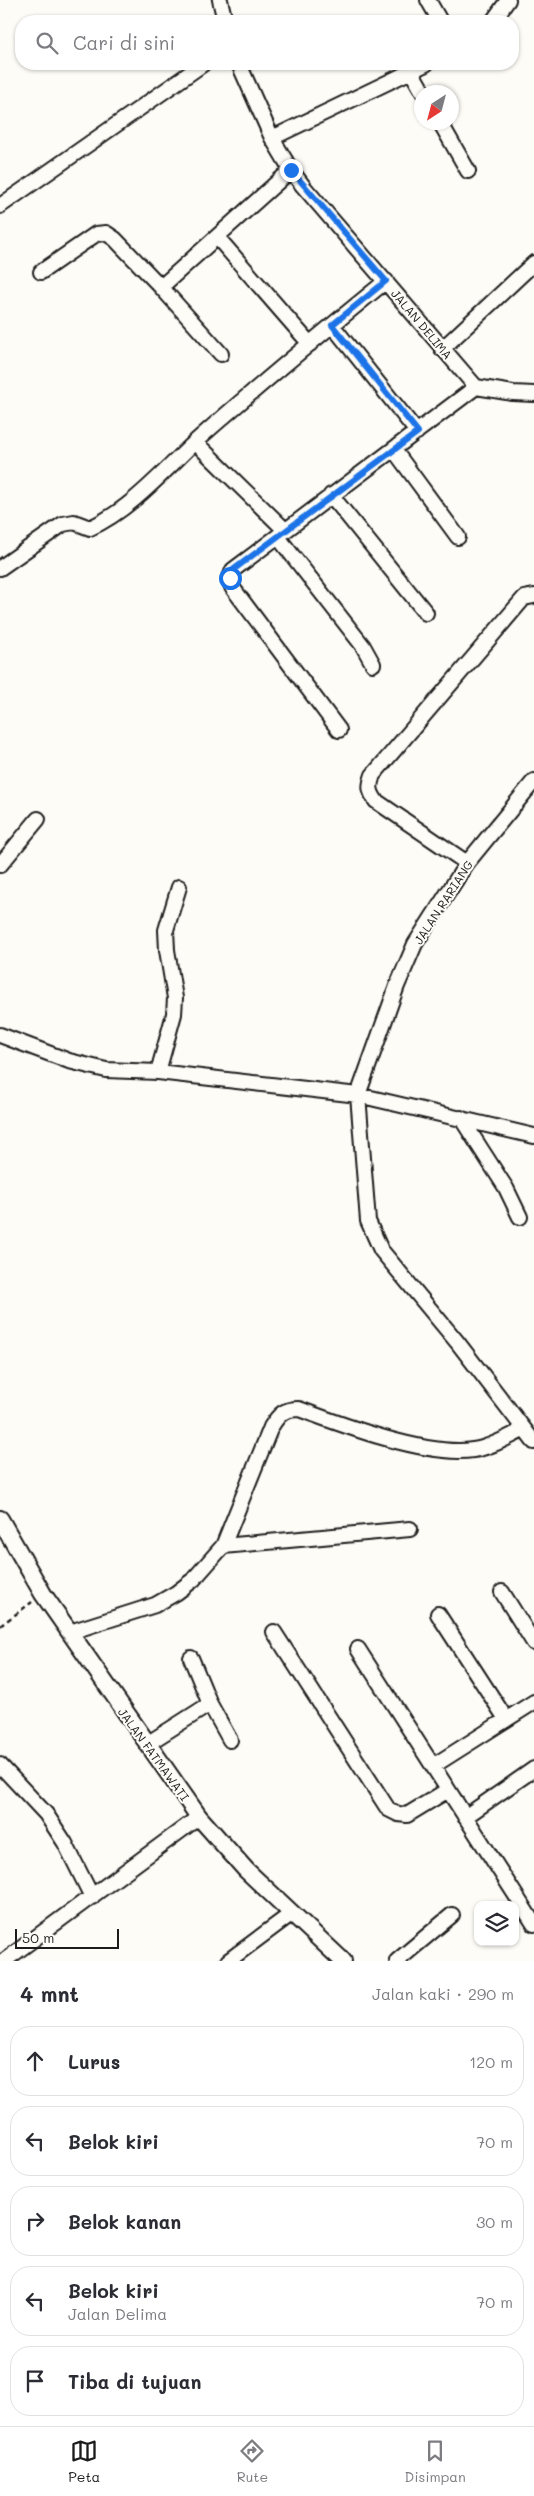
<!DOCTYPE html>
<html lang="id">
<head>
<meta charset="utf-8">
<style>
  :root { --surface:#fff; --page:#f2f2f3; --text:#2b2b33; --muted:#7c7c81; --line:#e1e1e2; --accent:#1c1c1c }
  body { margin:0; font-family:Mali,sans-serif; background:var(--page); color:var(--text) }
  .controls { position:absolute; right:15px; bottom:15px; display:grid; overflow:hidden; border-radius:10px; box-shadow:0 1px 4px #0004 }
  .controls button { width:45px; height:45px; display:grid; place-items:center; padding:0; border:0; border-bottom:1px solid var(--line); background:var(--surface); color:var(--text); font:25px sans-serif }
  .compass { position:absolute; left:414px; top:85px; width:45px; height:45px; border-radius:50%; background:var(--surface); box-shadow:0 1px 4px #0004; rotate:216deg }
  .scale { position:absolute; left:15px; bottom:12px; width:104px; box-sizing:border-box; padding-left:5px; border:2px solid #1c1c1c; border-top:0; font-size:14px; line-height:18px; white-space:nowrap; color:#1c1c1c; -webkit-text-stroke:4px #fdfcf7; paint-order:stroke }
  .stop { position:absolute; width:15px; height:15px; margin:-11px; border:4px solid #1a73e8; border-radius:50%; background:#fff }
  .stop.end { background:#1a73e8; border-color:#fff; box-shadow:0 1px 5px #0008 }
  .list { margin:0; padding:0; list-style:none }
  h2 { display:flex; justify-content:space-between; align-items:center; height:65px; margin:0; padding:0 20px; font-size:21px }
  h2 small { font-size:16px; font-weight:400; color:var(--muted) }
  .list li { display:grid; grid-template-columns:32px 1fr auto; gap:15px; align-items:center; box-sizing:border-box; height:70px; margin:0 10px 10px; padding:0 10px; border:1px solid var(--line); border-radius:20px }
  .list b { display:block; font-size:19px; white-space:nowrap }
  .list p { margin:0; font-size:16px; white-space:nowrap; color:var(--muted) }
  .list em { font-size:16px; font-style:normal; color:var(--muted) }
  .icon { flex:none; width:28px; height:28px; fill:none; stroke:currentColor; stroke-width:2; stroke-linecap:round; stroke-linejoin:round }
  .map { position:relative; flex:none; width:534px; height:1961px; overflow:hidden }
  .search { position:absolute; background:var(--surface); box-shadow:0 1px 4px #0004; left:15px; right:15px; top:15px; height:55px; display:flex; align-items:center; gap:12px; box-sizing:border-box; padding:0 18px; border-radius:20px; color:var(--muted); font-size:19px }
  .sheet { height:465px; background:var(--surface) }
  nav { display:flex; justify-content:space-around; align-items:center; box-sizing:border-box; height:70px; border-top:1px solid var(--line); background:var(--surface); font-size:14px; color:var(--muted) }
  nav a { display:grid; justify-items:center; gap:2px }
  nav .on { color:var(--accent) }
  .map>svg:first-child { display:block }
</style>
</head>
<body>
<div class="map">
<svg width="534" height="1961" viewBox="0 0 534 1961">
  <rect width="100%" height="100%" fill="#fdfcf7"/>
  <filter id="ink" filterUnits="userSpaceOnUse"><feTurbulence type="fractalNoise" baseFrequency=".02" numOctaves="2"/><feDisplacementMap in="SourceGraphic" scale="10" xChannelSelector="R" yChannelSelector="G"/><feConvolveMatrix kernelMatrix="1 2 1 2 8 2 1 2 1" color-interpolation-filters="sRGB"/></filter>
  <g filter="url(#ink)">
    <g fill="none" stroke-linecap="round" stroke-linejoin="round">
      <defs>
        <path id="minor" d="M220,0L225,21
          M428,0L440,21
          M493,21L508,0
          M239,64L272,138
          M426,64L272,138L291,170L303,186L476,387L513,393L534,394
          M411,71L423,92
          M440,122L468,171
          M0,206L203,64
          M217,237L310,344
          M41,272L96,234L106,233L115,239L161,287L291,170
          M161,287L221,354
          M332,325L417,432
          M442,349L534,263
          M195,442L285,530
          M394,450L458,537
          M331,495L426,613
          M278,537L363,646L373,664
          M0,568L63,524L74,522L90,528C130,510 164,471 196,441C258,386 322,333 386,281
          M339,730L232,587L230,578L233,570L476,387
          M534,781L467,863L415,944L397,986L358,1095L368,1221L381,1250L458,1343L534,1442
          M467,863L376,801C369,791 369,786 373,775L524,598L534,596
          M0,865L38,819
          M0,1035L69,1061L106,1070L158,1072L358,1095L534,1136
          M158,1072L174,1014L175,998L167,950L166,930L179,887
          M461,1118L506,1188L520,1217
          M223,1546L410,1529
          M502,1592L534,1643
          M438,1614L506,1719
          M70,1632L155,1605L176,1593L193,1580L223,1546L271,1427C279,1414 284,1409 299,1409C342,1425 428,1457 473,1450C490,1448 508,1437 523,1430
          M274,1632L388,1809L398,1814L407,1815L448,1790
          M358,1649L534,1924
          M191,1658L210,1704L230,1740
          M147,1744L210,1704
          M0,1765L46,1814L65,1843L92,1897
          M433,1766L534,1702
          M465,1817L534,1769
          M4,1961L199,1817
          M228,1961L291,1914
          M397,1961L452,1915"/>
        <path id="tertiary" d="M0,1519L43,1594L199,1817L246,1870L343,1961"/>
      </defs>
      <!-- minor casing -->
      <use href="#minor" stroke="#1c1c1c" stroke-width="18"/>
      <!-- tertiary casing -->
      <use href="#tertiary" stroke="#1c1c1c" stroke-width="20"/>
      <!-- path -->
      <path stroke="#1c1c1c" stroke-width="2.5" stroke-dasharray="5 4" stroke-linecap="butt" d="M0,1626L32,1602"/>
      <!-- minor -->
      <use href="#minor" stroke="#fdfcf7" stroke-width="14"/>
      <!-- tertiary -->
      <use href="#tertiary" stroke="#fdfcf7" stroke-width="16"/>
    </g>
  </g>
  <g fill="none" stroke-linecap="round" stroke-linejoin="round" filter="url(#ink)">
    <!-- route -->
    <path stroke="#1a73e8" stroke-width="6" d="M230,578L233,570L418,432L332,325L386,281L291,170"/>
  </g>
  <g text-anchor="middle" dominant-baseline="central" stroke-width="4" stroke-linejoin="round" paint-order="stroke">
    <!-- street labels -->
    <g font-size="12" fill="#1c1c1c" stroke="#fdfcf7">
      <text transform="translate(422 324) rotate(50)">JALAN DELIMA</text>
      <text transform="translate(443 902) rotate(-57)">JALAN RARIANG</text>
      <text transform="translate(154 1754) rotate(54)">JALAN FATMAWATI</text>
    </g>
  </g>
</svg>
<div class="controls">
<button><svg class="icon" aria-label="layers" viewBox="0 0 24 24"><path d="M12 4l9 5-9 5-9-5zM3 14l9 5 9-5"/></svg></button>
</div>
<svg class="compass" viewBox="-18 -18 36 36"><path d="M0-13l5 13h-10z" fill="#e53935"/><path d="M0 13l5-13h-10z" fill="#7c7c81"/></svg>
<div class="scale">50 m</div>
<div class="stop" style="left:230px;top:578px"></div>
<div class="stop end" style="left:291px;top:170px"></div>
<div class="search"><svg class="icon" aria-label="search" viewBox="0 0 24 24"><circle cx="10" cy="10" r="6"/><path d="M15 15l6 6"/></svg>Cari di sini</div>
</div>
<section class="sheet">
<h2>4 mnt<small>Jalan kaki · 290 m</small></h2>
<ul class="list">
<li><svg class="icon" aria-label="ahead" viewBox="0 0 24 24"><path d="M12 20V5M6 11l6-6 6 6"/></svg><div><b>Lurus</b></div><em>120 m</em></li>
<li><svg class="icon" aria-label="left" viewBox="0 0 24 24"><path d="M17 20v-9H6M10 6l-5 5 5 5"/></svg><div><b>Belok kiri</b></div><em>70 m</em></li>
<li><svg class="icon" aria-label="right" viewBox="0 0 24 24"><path d="M7 20v-9h11M14 6l5 5-5 5"/></svg><div><b>Belok kanan</b></div><em>30 m</em></li>
<li><svg class="icon" aria-label="left" viewBox="0 0 24 24"><path d="M17 20v-9H6M10 6l-5 5 5 5"/></svg><div><b>Belok kiri</b><p>Jalan Delima</p></div><em>70 m</em></li>
<li><svg class="icon" aria-label="arrive" viewBox="0 0 24 24"><path d="M6 21V4h12l-3 4 3 4H6"/></svg><div><b>Tiba di tujuan</b></div></li>
</ul>
</section>
<nav>
<a class="on"><svg class="icon" aria-label="map" viewBox="0 0 24 24"><path d="M3 6l6-2 6 2 6-2v14l-6 2-6-2-6 2zM9 4v14M15 6v14"/></svg>Peta</a>
<a><svg class="icon" aria-label="directions" viewBox="0 0 24 24"><path d="M12 3l9 9-9 9-9-9zM9 14v-3h6M13 9l2 2-2 2"/></svg>Rute</a>
<a><svg class="icon" aria-label="saved" viewBox="0 0 24 24"><path d="M7 4h10v16l-5-4-5 4z"/></svg>Disimpan</a>
</nav>
</body>
</html>
